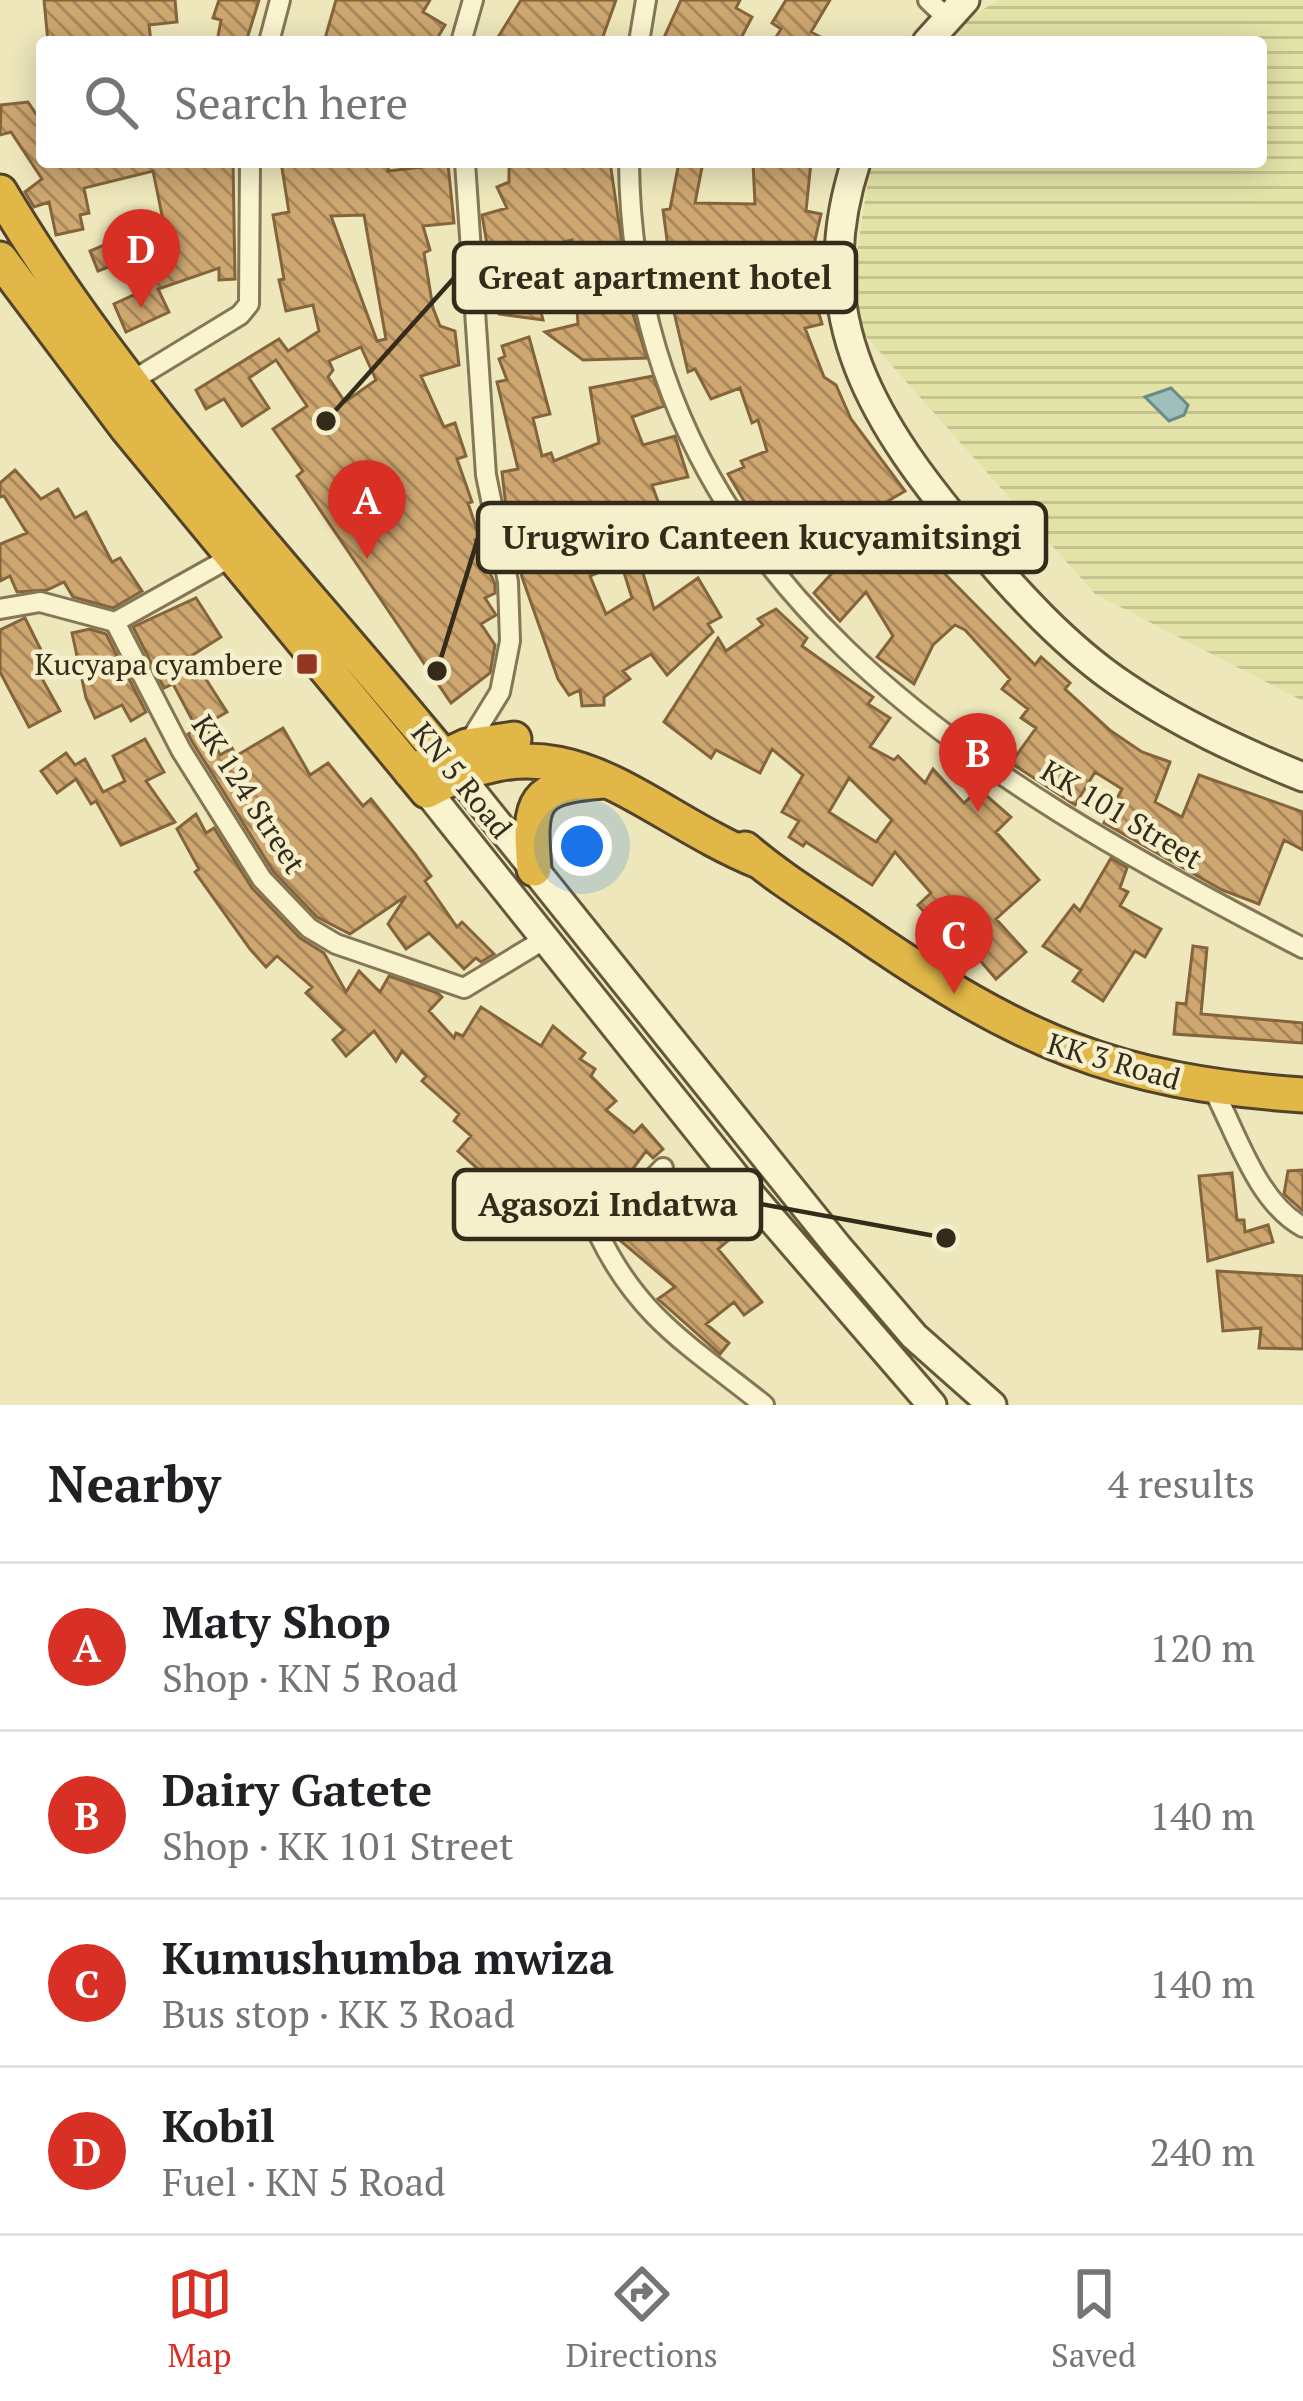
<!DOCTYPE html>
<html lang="en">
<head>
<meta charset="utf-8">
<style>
  :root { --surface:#fff; --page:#f2f2f2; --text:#202124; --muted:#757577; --line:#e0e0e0; --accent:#d93025 }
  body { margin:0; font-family:"PT Serif",serif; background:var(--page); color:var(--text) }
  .you { position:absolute; left:582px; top:846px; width:42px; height:42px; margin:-30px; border:9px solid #fff; border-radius:50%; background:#1a73e8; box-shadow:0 0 0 18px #1a73e833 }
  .badge { display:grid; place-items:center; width:78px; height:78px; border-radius:50%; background:var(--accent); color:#fff; font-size:39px; font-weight:700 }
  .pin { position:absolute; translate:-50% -99px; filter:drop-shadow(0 3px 6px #0008) }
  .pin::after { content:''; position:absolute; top:63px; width:42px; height:36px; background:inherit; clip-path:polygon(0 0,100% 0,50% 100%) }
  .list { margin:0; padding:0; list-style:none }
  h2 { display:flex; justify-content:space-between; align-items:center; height:156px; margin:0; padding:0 48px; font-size:51px }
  h2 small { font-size:39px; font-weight:400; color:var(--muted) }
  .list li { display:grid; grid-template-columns:78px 1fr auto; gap:36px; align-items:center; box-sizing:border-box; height:168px; padding:0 48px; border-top:3px solid var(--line) }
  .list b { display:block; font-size:45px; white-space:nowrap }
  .list p { margin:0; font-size:39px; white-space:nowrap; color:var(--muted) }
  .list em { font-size:39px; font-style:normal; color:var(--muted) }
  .icon { flex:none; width:66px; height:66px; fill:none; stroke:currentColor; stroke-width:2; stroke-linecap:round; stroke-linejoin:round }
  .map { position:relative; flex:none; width:1303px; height:1405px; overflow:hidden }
  .search { position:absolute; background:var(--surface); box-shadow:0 6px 30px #0003; left:36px; right:36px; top:36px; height:132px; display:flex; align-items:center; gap:30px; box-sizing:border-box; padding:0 42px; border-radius:12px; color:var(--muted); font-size:45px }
  .sheet { height:828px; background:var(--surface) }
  nav { display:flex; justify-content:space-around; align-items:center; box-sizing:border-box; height:168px; border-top:3px solid var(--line); background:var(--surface); font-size:33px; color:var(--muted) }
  nav a { display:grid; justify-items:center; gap:6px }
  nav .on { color:var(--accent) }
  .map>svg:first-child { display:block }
</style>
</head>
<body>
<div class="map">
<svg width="1303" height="1405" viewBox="0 0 1303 1405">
  <defs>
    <pattern id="farmland-rules" width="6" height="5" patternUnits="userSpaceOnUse" patternTransform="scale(3)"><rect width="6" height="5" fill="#e3e3a8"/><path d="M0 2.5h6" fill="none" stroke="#c3c390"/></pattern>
    <pattern id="water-ripples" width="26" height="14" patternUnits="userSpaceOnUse" patternTransform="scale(3)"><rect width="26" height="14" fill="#9fbfbb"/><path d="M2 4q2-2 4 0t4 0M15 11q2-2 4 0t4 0" fill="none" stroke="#829b97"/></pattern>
    <pattern id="building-back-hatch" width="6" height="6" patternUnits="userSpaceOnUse" patternTransform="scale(3)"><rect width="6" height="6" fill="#cda670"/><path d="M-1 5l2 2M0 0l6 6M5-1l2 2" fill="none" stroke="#a7875b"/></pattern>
  </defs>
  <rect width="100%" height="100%" fill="#eee7bb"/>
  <!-- farmland -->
  <path fill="url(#farmland-rules)" d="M999,0H1303V701L1095,594L847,315L871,162H1261V42H928Z"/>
  <!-- water -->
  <path fill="url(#water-ripples)" stroke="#678c89" stroke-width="3" d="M1171,388L1188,405L1184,415L1169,421L1145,397Z"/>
  <!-- building -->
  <path fill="url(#building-back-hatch)" stroke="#84643b" stroke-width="3" fill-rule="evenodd" d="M44,0H175L177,22L149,25L151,42H48Z
    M219,0H259L246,42H217L221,20L213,18Z
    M336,0H430L423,12L445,25L435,42H324Z
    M521,0H616L601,42H495Z
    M681,0H740L736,8L752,17L739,42H662Z
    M786,0H830L811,32L830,42H773L781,29L772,23Z
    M28,102L42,123V162H233L235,279L219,280V268L158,289L169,312L126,332L114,304L140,292L127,260L98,271L90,251L163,220L153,171L84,188L89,213L80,215L83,229L56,235L49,202L34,207L25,192L42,179L11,132L0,135L1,105Z
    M281,162H389L388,171L448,164L454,223L423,226L430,250L424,253L433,308L440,326L455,331L459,365L421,376L444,427L455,423L466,456L457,459L472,502L468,503L480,539L475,540L495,584V593L485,598L496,615L481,624L495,645L490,673L451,703L297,476L303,471L273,429L307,406L276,360L249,378L269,408L242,426L224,399L206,409L196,390L279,339L288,351L319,331L313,305L286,311L279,280L284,279L273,215L289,212ZM364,215L386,339L377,341L331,216ZM361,347L376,380L345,402L328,377L333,370L329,361Z
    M509,162H610L632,311L647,358L583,360L545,332L578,324L572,240L536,249V293L543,320L499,314L482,215L507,208L497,187L509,182Z
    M679,162H703L695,203L755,204L753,162H811L806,211L821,214L813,249L792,252L789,245L662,274L655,250L668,247L663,210L670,209Z
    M809,278L822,324L805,328L824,377L836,385L851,419L905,491L888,501L929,542L943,533L959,560L943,572L1035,665L1041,657L1070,683L1065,689L1111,731L1142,752L1170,762L1155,802L1182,817L1199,775L1303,812V850L1284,840L1259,904L1222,890L1104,823L1122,789L1095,772L1075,805L1011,763L1036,728L1021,718L1028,709L1002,689L1010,679L965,630L955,625L933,645L914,684L877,657L893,636L866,592L840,621L814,593L843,561L827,534L787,562L768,541L728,474L744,467L741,461L767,451L758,420L752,423L740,388L711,399L695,369L688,372L674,312L702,300Z
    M529,337L550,414L533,418L542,456L551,453L554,461L599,443L590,388L653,376L664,406L632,417L643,445L675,436L688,477L652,485L677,553L642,570L654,609L698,578L721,617L708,624L713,632L667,675L651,654L623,671L630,679L604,697V705L582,706L580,690L569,695L558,679L522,577L506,507L502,472L518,469L497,382L507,380L499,359L505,356L502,346ZM621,563L632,598L606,614L590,576Z
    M15,470L41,499L58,489L75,518L86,512L112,562L120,558L142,591L113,608L73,597L64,582L47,590L17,592L10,576L0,581V544L27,533L4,496L0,497V483Z
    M196,598L221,637L191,656L227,712L197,729L173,684L164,688L133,627Z
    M776,609L807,638L802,646L873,697L868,704L890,718L870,747L894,760L898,756L925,783L933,769L964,803L979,789L1011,817L996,832L1039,880L996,919L1026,952L996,979L971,950L979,943L960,920L944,934L918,905L931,893L895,852L872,885L806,842L803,846L789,837L799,821L782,812L803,775L772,749L760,773L716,750L711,758L664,722L718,638L726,651L763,625L758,619ZM849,778L892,820L876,842L829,812Z
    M25,618L50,668L40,675L60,711L29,727L0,672V630Z
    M90,629L106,634L146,712L131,721L122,705L95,718L86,698L72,633Z
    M205,725L220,755L232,748L236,756L283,728L310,775L328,763L363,806L371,799L415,854L431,876L425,881L457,927L462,922L494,954L481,962L476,958L464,969L429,933L406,949L388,924L406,896L350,934L317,917L273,871L193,743L188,734Z
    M145,739L164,772L146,781L175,822L121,845L96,801L91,804L76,779L57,793L41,771L66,753L75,765L85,759L103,792L125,781L113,756Z
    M196,814L206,833L214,828L252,888L300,938L324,953L346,992L359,971L380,992L389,976L438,993L442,997L429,1011L454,1038L456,1033L463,1036L481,1007L541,1046L553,1026L585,1053L580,1059L595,1069L591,1076L616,1101L606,1110L634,1133L642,1125L663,1149L653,1158L646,1151L586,1232L570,1223L574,1216L530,1187L516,1203L458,1151L471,1136L454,1121L459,1114L422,1081L426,1076L402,1051L396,1061L374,1031L346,1056L333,1040L344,1030L306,993L312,987L277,956L266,967L250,949L195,872L199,869L177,829Z
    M1111,858L1127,868L1120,888L1128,892L1120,906L1161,929L1145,957L1135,951L1103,1001L1073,981L1081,970L1043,946L1074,905L1080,911Z
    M1193,946L1207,948L1201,1014L1303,1023V1043L1174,1034L1177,1003L1186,1004Z
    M1303,1170V1211L1284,1194L1288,1171Z
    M1232,1173L1237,1220H1244L1245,1232L1268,1225L1273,1242L1208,1261L1199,1176Z
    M691,1184L729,1240L718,1249L762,1302L744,1315L734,1302L706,1324L729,1343L720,1354L658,1299L675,1287L616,1237L669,1191L673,1195Z
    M1217,1271L1303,1276V1349L1259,1348L1261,1328L1223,1331Z"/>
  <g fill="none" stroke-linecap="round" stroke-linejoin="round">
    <defs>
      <path id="street" d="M928,0L947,18
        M269,42L280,0
        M461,42L473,0
        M639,42L646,0
        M465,162L486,475L508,582L510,641L500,692L468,744
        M629,162C633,579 975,779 1303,948
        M645,298L837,258
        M130,382L240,315L249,304L250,162
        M0,609L40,602L115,622L181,750L262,879L309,928L336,944L464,988L545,939
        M115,622L233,556
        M1213,1089C1237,1134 1257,1202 1303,1227
        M663,1168L599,1235C640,1320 695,1349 764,1405"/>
      <path id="secondary" d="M927,42L965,0
        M856,162C805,319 875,425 973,541C1017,593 1067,648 1124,686C1180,724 1241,752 1303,777
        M457,773L837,1246L914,1336L992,1405
        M427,791L738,1180L932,1405"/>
      <path id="highway" d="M0,192C125,402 300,581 454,770
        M0,259L127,428L427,791C568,711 636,811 761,862
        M411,772L467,746L514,739
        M745,849C782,881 825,906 865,934C1020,1040 1113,1082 1303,1095
        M534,869C528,800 532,786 604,781"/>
    </defs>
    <!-- street casing -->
    <use href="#street" stroke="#857655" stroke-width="24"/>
    <!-- secondary casing -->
    <use href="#secondary" stroke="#665739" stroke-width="33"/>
    <!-- highway casing -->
    <use href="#highway" stroke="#52432a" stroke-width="39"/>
    <!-- street -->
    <use href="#street" stroke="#f9f3ce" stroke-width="18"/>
    <!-- secondary -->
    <use href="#secondary" stroke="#f9f3ce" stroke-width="27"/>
    <!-- highway -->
    <use href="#highway" stroke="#e1b748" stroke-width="33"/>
  </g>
  <!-- markers -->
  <rect fill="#943624" stroke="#f5f0cb" stroke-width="4.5" x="295" y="652" width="24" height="24" rx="6"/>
  <g text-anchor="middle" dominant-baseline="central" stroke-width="9" stroke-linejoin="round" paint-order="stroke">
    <!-- poi labels -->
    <g font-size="30" fill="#342b1a" stroke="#f5f0cb" text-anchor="end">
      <text x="283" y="664">Kucyapa cyambere</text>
    </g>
    <!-- street labels -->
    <g font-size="30" fill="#342b1a" stroke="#f5f0cb">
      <text transform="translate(462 780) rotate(51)">KN 5 Road</text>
      <text transform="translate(249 794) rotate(57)">KK 124 Street</text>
      <text transform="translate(1122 814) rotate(31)">KK 101 Street</text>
      <text transform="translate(1114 1061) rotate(16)">KK 3 Road</text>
    </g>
  </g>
  <!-- callouts -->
  <path fill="none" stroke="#342b1a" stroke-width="4.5" d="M326 421L454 278M437 671L478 538M946 1238L761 1204"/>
  <g fill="#342b1a" stroke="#f5f0cb" stroke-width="4.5">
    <circle cx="326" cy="421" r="12"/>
    <circle cx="437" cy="671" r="12"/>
    <circle cx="946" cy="1238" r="12"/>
  </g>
  <g fill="#f5f0cb" stroke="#342b1a" stroke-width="4.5">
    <rect x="454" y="243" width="402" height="69" rx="12"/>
    <rect x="478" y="503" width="568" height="69" rx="12"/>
    <rect x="454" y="1170" width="307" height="69" rx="12"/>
  </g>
  <g font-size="33" text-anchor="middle" font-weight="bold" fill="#342b1a">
    <text x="655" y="289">Great apartment hotel</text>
    <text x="762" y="549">Urugwiro Canteen kucyamitsingi</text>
    <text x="608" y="1216">Agasozi Indatwa</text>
  </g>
</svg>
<div class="you"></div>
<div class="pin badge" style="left:367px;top:559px">A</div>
<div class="pin badge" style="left:978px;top:812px">B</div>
<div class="pin badge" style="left:954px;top:994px">C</div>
<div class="pin badge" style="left:141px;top:308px">D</div>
<div class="search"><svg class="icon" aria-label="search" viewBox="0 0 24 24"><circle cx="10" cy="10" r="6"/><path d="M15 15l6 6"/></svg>Search here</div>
</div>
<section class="sheet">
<h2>Nearby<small>4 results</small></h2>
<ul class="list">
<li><span class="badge">A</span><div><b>Maty Shop</b><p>Shop · KN 5 Road</p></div><em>120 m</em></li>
<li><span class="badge">B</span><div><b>Dairy Gatete</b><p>Shop · KK 101 Street</p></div><em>140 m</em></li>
<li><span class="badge">C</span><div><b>Kumushumba mwiza</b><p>Bus stop · KK 3 Road</p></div><em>140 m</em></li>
<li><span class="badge">D</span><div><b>Kobil</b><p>Fuel · KN 5 Road</p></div><em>240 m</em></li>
</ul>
</section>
<nav>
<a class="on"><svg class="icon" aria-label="map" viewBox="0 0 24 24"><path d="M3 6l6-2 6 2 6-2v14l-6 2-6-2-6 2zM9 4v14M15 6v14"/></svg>Map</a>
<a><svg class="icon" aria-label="directions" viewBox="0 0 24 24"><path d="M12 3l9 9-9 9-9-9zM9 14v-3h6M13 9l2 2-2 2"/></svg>Directions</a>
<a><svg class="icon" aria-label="saved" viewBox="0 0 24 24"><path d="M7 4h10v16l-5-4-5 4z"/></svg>Saved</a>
</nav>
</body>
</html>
